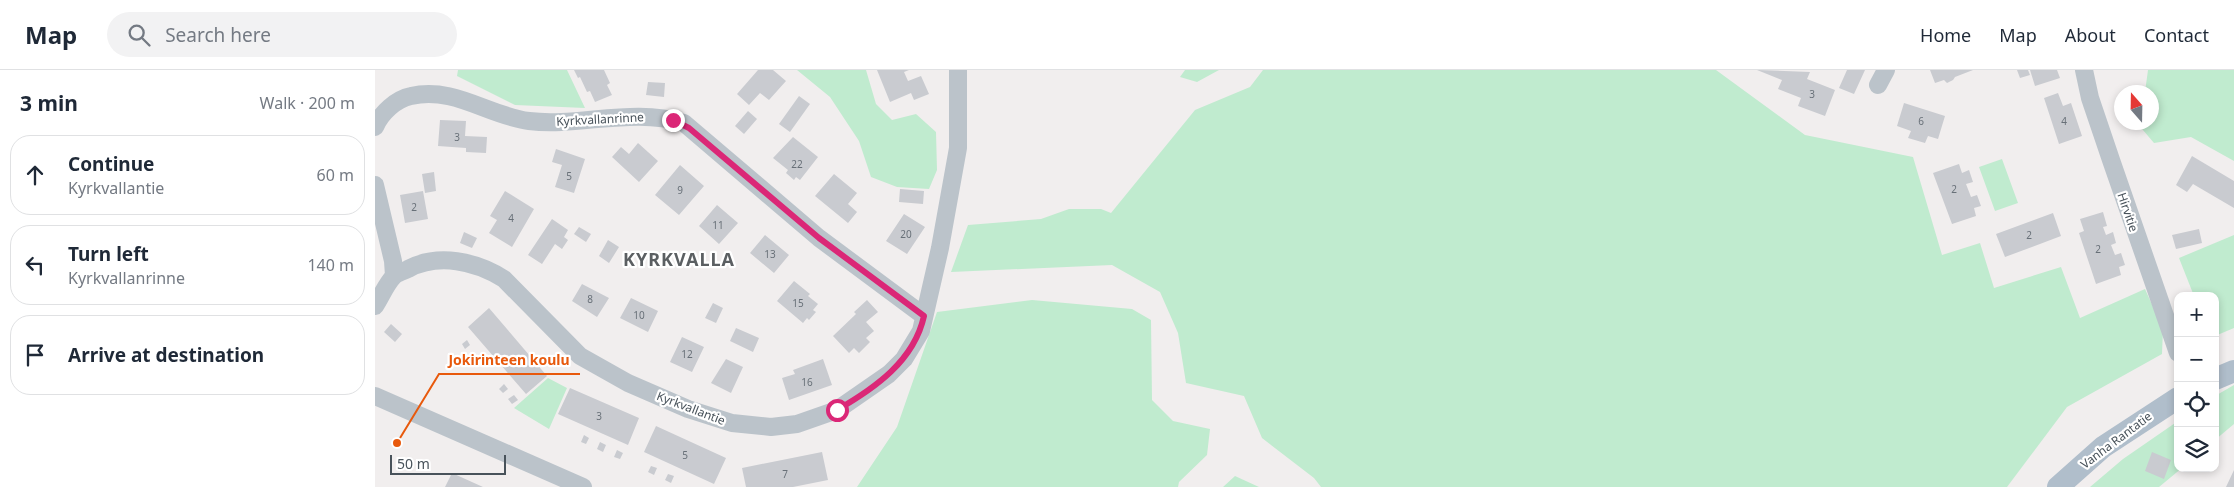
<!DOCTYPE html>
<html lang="en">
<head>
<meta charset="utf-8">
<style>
  :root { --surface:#fff; --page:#f2f2f3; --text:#1f2937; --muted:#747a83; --line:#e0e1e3 }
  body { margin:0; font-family:"Noto Sans",sans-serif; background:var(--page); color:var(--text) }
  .controls { position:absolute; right:15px; bottom:15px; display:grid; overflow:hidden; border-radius:10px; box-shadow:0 2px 8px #0003 }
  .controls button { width:45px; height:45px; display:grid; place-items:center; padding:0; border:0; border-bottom:1px solid var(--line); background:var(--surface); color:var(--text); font:25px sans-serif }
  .compass { position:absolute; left:1739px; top:15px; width:45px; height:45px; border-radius:50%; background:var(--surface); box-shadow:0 2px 8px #0003; rotate:340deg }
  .scale { position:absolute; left:15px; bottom:12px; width:116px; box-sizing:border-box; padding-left:5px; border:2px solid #48525a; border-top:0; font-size:14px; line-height:18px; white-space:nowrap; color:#48525a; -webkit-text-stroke:4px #fff; paint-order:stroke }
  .stop { position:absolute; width:15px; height:15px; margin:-11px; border:4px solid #db2777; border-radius:50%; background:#fff }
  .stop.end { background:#db2777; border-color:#fff; box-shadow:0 1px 5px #0008 }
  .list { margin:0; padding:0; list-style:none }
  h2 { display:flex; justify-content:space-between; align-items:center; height:65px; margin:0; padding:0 20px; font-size:21px }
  h2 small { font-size:16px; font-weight:400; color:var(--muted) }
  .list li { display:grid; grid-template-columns:32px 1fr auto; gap:15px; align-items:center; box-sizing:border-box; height:80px; margin:0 10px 10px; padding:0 10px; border:1px solid var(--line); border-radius:20px }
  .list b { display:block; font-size:19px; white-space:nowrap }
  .list p { margin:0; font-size:16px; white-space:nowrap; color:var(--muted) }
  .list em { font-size:16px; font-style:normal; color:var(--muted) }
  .icon { flex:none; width:28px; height:28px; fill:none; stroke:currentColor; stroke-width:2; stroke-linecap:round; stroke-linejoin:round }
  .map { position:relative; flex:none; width:1859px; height:417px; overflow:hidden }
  header { display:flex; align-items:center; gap:30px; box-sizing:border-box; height:70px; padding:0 25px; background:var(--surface); border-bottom:1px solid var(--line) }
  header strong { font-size:24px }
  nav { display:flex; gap:28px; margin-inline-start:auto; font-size:18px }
  .search { width:350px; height:45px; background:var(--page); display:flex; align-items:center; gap:12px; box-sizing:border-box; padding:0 18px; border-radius:28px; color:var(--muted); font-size:19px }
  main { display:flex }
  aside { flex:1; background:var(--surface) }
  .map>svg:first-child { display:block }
</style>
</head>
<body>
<header>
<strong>Map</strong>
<div class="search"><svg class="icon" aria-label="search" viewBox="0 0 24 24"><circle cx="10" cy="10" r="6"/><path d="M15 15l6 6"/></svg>Search here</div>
<nav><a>Home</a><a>Map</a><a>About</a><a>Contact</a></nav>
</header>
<main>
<aside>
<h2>3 min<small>Walk · 200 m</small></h2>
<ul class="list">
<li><svg class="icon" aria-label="ahead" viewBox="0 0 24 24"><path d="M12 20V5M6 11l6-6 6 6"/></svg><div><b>Continue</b><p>Kyrkvallantie</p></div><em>60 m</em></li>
<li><svg class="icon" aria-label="left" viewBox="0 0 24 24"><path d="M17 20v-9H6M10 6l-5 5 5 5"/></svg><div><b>Turn left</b><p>Kyrkvallanrinne</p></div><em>140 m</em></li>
<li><svg class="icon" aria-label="arrive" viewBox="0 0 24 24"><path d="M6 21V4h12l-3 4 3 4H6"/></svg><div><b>Arrive at destination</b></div></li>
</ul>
</aside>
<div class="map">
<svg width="1859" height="417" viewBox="0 0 1859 417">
  <rect width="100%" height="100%" fill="#f1eeee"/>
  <!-- green -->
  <path fill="#c0ebcf" d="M83,0H192L210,38L140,35L82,6Z
    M422,0H491L501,34L517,50L541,44L561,62L562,100L554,119L522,117L496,107L484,71L455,27Z
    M810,0H844L822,12L805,7Z
    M888,0H1341L1430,65L1538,87L1567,185L1605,173L1619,218L1686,197L1705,248L1770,219L1788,259L1787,284L1692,337L1632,417H946L939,408L887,368L869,326L811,313L803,263L785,222L737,195L576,202L593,155L666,149L694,139H726L736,143L820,40L875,17Z
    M1773,0H1859V91L1816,67L1779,73L1762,53L1776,52V22H1770Z
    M1627,89L1643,133L1620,141L1604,97Z
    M1859,165V258L1840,266V226H1819L1804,188Z
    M657,230L757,239L776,250L777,330L798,351L835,359L832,385L804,412L803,417H482L522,357L562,242Z
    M173,308L192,318L174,359L139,338Z
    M1859,315V354L1840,370V326Z
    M1803,351V398H1807L1784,417H1715L1748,389Z
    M860,406L884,417H848Z"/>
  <!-- building -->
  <path fill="#c9cbd0" d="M199,0H229L235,13L232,15L237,25L220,32L215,21L212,22L205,7L203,8Z
    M383,0H398L411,11L394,30L385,23L374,35L362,24Z
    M502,0H534L529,2L533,11L546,6L554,24L539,30L536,23L515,32Z
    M1382,0L1435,2L1432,9L1460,20L1450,46L1423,36L1426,28L1403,19L1407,10Z
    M1472,0H1490L1479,24L1464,18Z
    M1555,0H1598L1580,7L1578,10L1572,13L1569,10L1560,13Z
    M1642,0H1653L1655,5L1645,8Z
    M1655,0H1682L1685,8L1660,16Z
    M273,12L290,13L289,27L271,25Z
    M1683,23L1688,36L1696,33L1707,66L1684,74L1669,28Z
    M424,26L435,34L415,62L404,54Z
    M1529,33L1570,46L1563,69L1553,66L1550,73L1533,68L1536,61L1522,56Z
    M373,41L382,49L369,64L360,56Z
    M65,50L91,51L90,66L112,67L111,83L91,82V78L63,76Z
    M418,67L443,87L425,110L421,107L419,110L411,103L413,100L398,88Z
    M263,73L283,91L264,112L237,87L246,77L254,84Z
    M181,79L210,89L199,123L180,117L187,95L177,92Z
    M1817,86L1859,111V138L1818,114L1812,122L1801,115Z
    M1584,94L1587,103L1594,100L1598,112L1591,114L1596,127L1602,125L1606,136L1599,138L1601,146L1577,154L1558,103Z
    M305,95L329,116L304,145L280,125Z
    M59,102L61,121L50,123L47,104Z
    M459,104L482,123L473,134L482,142L473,153L440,126Z
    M525,119L549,121L548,134L524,132Z
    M48,121L53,149L30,153L25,125Z
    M130,121L159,139L137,177L114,163L122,150L115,146Z
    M342,135L363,153L344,174L324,156Z
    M1728,142L1732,156L1728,157L1731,165L1738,162L1741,173L1736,175L1740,185L1746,183L1750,195L1744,197L1746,205L1721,214L1704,163L1709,161L1705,149Z
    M1678,143L1686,166L1630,187L1621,164Z
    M529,144L550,157L532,184L511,171Z
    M177,149L193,160L189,167L193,170L187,179L180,174L167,194L153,185Z
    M204,157L216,164L211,172L199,164Z
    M1824,159L1827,173L1801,179L1797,165Z
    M89,162L102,168L97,178L85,173Z
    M390,165L414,185L399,203L375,183Z
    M233,170L244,177L234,193L224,186Z
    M419,211L435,224L433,226L443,234L438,240L441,242L434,250L432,248L428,253L402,231Z
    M207,214L234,228L222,247L197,231Z
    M256,228L283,241L273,262L245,248Z
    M492,230L503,242L491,252L499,261L491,268L495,272L484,283L479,278L474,283L458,266L481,244L479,242Z
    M338,233L348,238L341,253L330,248Z
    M114,238L172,306L151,324L93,257Z
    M16,254L27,264L20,272L9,262Z
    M361,258L384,268L378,282L355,271Z
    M307,267L329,277L317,302L295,292Z
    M92,270L95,275L90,279L87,274Z
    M351,289L368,297L356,323L336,313Z
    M448,289L457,315L414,330L407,308L420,304L418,300Z
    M129,314L133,319L128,323L124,319Z
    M195,318L264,348L253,375L183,344Z
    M139,325L143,330L137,334L133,329Z
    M281,356L351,388L339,414L269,382Z
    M209,365L214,368L211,374L206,372Z
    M225,372L231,375L228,382L222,379Z
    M242,380L248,383L245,389L239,387Z
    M447,382L453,410L418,417H371L367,398Z
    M1777,382L1796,390L1789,409L1770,401Z
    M276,396L282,398L279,405L273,402Z
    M1859,400V417H1851Z
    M77,403L108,417H70Z
    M293,404L299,406L296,413L290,410Z"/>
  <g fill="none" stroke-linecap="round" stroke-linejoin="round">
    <!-- minor -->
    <path stroke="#bbc3ca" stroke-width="18" d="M1709,0L1715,28L1736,90L1803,283
      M1503,15L1511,0
      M0,57C6,43 21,29 36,26C79,16 114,46 154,51C205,57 258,37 309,53L444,168L549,246
      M0,115L18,191L19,206
      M0,236C6,227 11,214 19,206C22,203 29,201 33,199C63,183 101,191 129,209L205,286L253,313L313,339L357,353L396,357L422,354L462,340L514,304L529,289L546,261L565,178L583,78V0
      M0,326L208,417"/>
    <!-- major -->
    <path stroke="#b0becb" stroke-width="22" d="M1840,309L1859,301
      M1683,417L1728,377L1803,328"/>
  </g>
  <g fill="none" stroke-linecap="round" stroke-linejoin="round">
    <!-- route -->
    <path stroke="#db2777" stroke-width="6" d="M298,50L314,58L444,168L549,246C539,291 500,318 462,340"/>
  </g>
  <g text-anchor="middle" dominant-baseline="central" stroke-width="4.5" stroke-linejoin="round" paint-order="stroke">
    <!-- number labels -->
    <g font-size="10" fill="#687078">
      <text x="1437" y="24">3</text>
      <text x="1546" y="51">6</text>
      <text x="1689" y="51">4</text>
      <text x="82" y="67">3</text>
      <text x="422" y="94">22</text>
      <text x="194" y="106">5</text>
      <text x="1579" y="119">2</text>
      <text x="305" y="120">9</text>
      <text x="39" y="137">2</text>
      <text x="136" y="148">4</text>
      <text x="343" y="155">11</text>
      <text x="531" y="164">20</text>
      <text x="1654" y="165">2</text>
      <text x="1723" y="179">2</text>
      <text x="395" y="184">13</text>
      <text x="215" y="229">8</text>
      <text x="423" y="233">15</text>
      <text x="264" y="245">10</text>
      <text x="312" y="284">12</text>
      <text x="432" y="312">16</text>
      <text x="224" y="346">3</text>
      <text x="310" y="385">5</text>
      <text x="410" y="404">7</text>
    </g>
    <!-- street labels -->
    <g font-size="12" fill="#48525a" stroke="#fff">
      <text transform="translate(225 49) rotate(-3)">Kyrkvallanrinne</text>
      <text transform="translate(1753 142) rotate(71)">Hirvitie</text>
      <text transform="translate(316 338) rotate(21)">Kyrkvallantie</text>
      <text transform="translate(1741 370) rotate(-37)">Vanha Rantatie</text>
    </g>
    <!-- district labels -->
    <g font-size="18" font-weight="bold" letter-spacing="1" fill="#5b5f62" stroke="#fff">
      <text x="304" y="189">KYRKVALLA</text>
    </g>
  </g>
  <!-- callouts -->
  <path fill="none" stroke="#e8590c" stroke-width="2" d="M22 373L64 304H205"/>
  <circle fill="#e8590c" stroke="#fff" stroke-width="2" cx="22" cy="373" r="5"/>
  <g font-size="14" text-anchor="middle" font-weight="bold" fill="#e8590c" stroke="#fff" stroke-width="4.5" stroke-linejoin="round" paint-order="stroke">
    <text x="134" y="295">Jokirinteen koulu</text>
  </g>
</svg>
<div class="controls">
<button>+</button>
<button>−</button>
<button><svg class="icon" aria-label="locate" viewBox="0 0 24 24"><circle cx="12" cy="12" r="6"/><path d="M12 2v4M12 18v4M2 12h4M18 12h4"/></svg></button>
<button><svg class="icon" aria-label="layers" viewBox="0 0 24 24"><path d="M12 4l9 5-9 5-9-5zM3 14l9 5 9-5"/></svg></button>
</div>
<svg class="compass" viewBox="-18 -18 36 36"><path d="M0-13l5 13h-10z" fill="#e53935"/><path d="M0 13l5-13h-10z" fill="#747a83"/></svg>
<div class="scale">50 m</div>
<div class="stop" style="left:462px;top:340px"></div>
<div class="stop end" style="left:298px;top:50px"></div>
</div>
</main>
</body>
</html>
